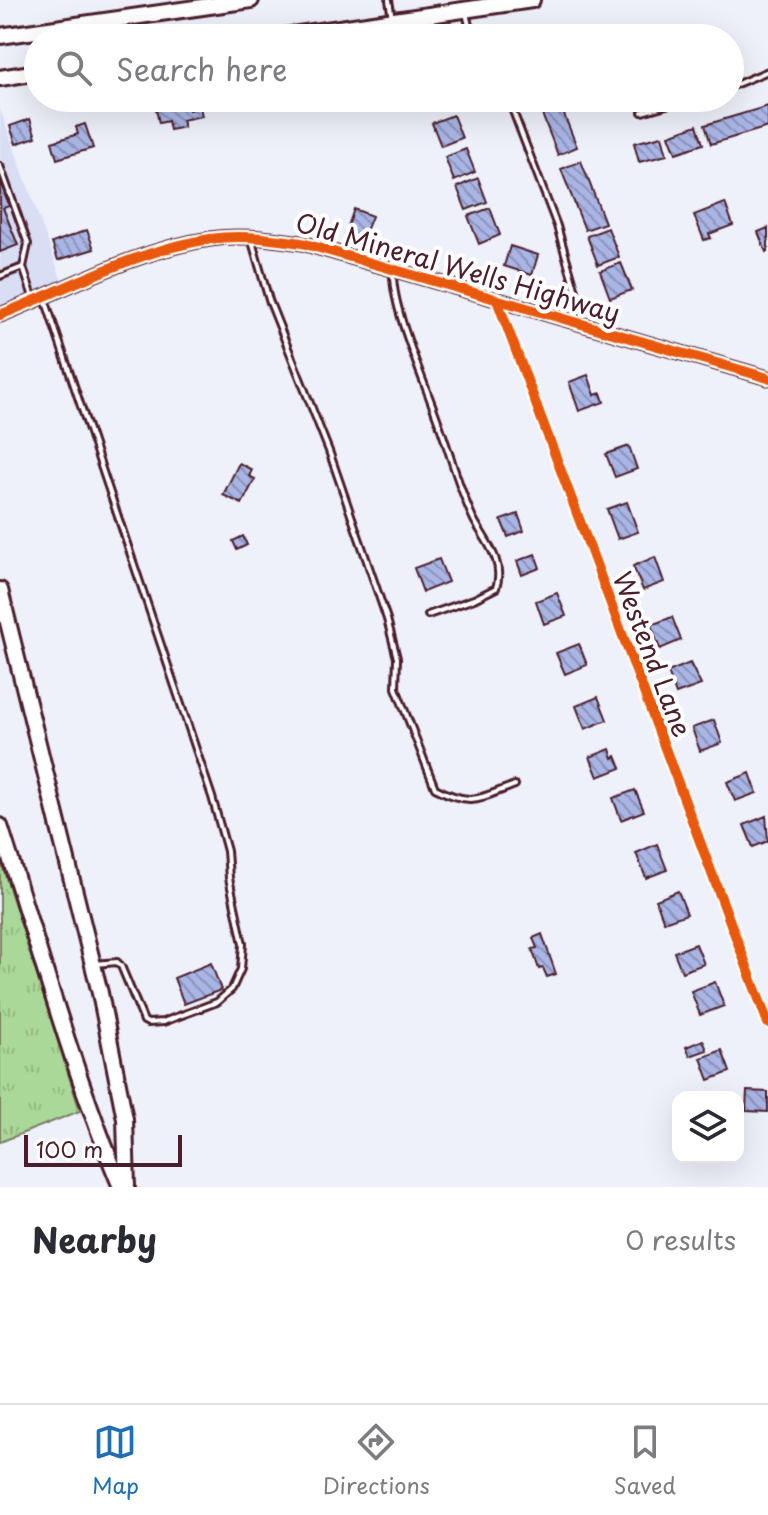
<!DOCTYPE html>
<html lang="en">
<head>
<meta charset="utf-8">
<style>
  :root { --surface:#fff; --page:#f2f2f3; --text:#2b2b33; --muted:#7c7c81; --line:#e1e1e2; --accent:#1f6fb2 }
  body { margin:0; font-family:"Playpen Sans",sans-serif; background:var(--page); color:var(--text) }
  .controls { position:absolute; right:24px; bottom:24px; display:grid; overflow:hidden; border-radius:16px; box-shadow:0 8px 32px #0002 }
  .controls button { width:72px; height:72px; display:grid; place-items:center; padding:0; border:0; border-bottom:2px solid var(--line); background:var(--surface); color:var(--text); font:40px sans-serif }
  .scale { position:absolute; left:24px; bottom:20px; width:158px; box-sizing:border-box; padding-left:8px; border:4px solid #4a1f2b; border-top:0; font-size:22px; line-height:28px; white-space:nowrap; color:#4a1f2b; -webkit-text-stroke:6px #fff; paint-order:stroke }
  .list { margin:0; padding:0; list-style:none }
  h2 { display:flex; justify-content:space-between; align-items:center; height:104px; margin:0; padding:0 32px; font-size:34px }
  h2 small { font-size:26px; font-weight:400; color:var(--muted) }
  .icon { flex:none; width:44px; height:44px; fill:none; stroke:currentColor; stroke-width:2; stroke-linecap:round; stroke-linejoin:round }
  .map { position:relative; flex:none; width:768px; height:1187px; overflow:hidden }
  .search { position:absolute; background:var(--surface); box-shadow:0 8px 32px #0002; left:24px; right:24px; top:24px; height:88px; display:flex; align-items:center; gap:20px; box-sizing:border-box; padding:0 28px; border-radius:44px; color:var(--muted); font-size:30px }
  .sheet { height:216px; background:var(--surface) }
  nav { display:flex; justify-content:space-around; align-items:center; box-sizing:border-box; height:112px; border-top:2px solid var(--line); background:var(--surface); font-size:22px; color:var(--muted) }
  nav a { display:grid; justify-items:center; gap:4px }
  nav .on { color:var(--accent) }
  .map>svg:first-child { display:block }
</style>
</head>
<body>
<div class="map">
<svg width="768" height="1187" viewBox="0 0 768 1187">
  <defs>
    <pattern id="grass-tufts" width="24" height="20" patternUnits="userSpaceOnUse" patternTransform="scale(2)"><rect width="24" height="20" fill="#aad898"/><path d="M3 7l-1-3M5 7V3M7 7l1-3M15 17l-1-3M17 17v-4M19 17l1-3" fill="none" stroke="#94b983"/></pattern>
    <pattern id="building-back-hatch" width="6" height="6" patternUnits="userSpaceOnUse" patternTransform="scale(2)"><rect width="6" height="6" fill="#a9b5e5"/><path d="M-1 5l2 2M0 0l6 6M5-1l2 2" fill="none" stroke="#8c93ba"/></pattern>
  </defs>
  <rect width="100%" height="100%" fill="#eef0fa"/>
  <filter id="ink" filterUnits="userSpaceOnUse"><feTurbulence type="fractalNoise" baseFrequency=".0125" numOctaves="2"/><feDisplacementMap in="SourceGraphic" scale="16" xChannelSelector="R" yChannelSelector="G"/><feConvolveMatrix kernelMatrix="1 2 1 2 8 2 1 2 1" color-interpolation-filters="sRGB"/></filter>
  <g filter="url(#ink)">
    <!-- built -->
    <path fill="#d9def4" d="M0,109L62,281L0,306Z"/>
    <!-- grass -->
    <path fill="url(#grass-tufts)" stroke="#7a7c62" stroke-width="2" d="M0,859L80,1111L0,1142Z"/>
    <!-- building -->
    <path fill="url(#building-back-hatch)" stroke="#4a1f2b" stroke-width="2" d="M186,98L189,110L200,107L202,116L182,120L184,127L170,130L168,121L159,123L155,104Z
      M423,98H447V100L425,107Z
      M559,102L577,147L558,155L540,109Z
      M768,106V127L711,144L705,125Z
      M453,115L462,138L441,146L432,123Z
      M30,119L36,137L16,144L10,126Z
      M85,124L93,148L57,159L52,142L78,134L76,127Z
      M697,125L703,144L676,153L669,135Z
      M662,136L667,155L639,162L634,143Z
      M466,149L475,172L454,181L445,157Z
      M581,161L605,223L585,230L561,169Z
      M478,178L487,202L466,210L457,187Z
      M0,181L9,206L3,208L18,245L0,252Z
      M725,203L733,225L709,234L711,238L704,240L694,215Z
      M490,208L500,235L479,244L468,216Z
      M354,209L372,216L362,241L345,235Z
      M608,228L619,257L598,265L587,236Z
      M768,228V251L766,252L758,232Z
      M87,230L94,249L58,260L52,243Z
      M510,246L538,255L532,275L504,266Z
      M621,263L632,290L610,298L600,271Z
      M588,375L595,395L601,393L604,402L579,411L569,382Z
      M629,446L637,469L615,477L606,454Z
      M239,463L252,470L249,476L255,479L242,504L223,495Z
      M627,502L638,532L618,539L607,509Z
      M518,514L524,531L508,537L501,520Z
      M243,536L247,545L237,550L233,541Z
      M535,554L540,568L522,575L517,561Z
      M655,557L664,582L643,590L633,566Z
      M439,559L448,582L423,592L414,568Z
      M557,593L566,616L544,624L536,601Z
      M672,617L681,640L660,649L651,625Z
      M579,644L587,665L565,674L556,653Z
      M690,663L701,685L676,694L668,672Z
      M598,697L607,720L585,729L576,706Z
      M714,720L722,743L700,751L692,728Z
      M610,749L613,758L616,756L621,768L598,777L590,757Z
      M750,773L757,793L735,801L727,782Z
      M635,790L644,811L621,820L613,798Z
      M766,816L768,841L753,847L744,825Z
      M657,844L667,870L646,878L636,853Z
      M678,891L687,914L664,922L656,900Z
      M542,934L556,974L547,977L543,968L539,969L532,949L537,948L533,938Z
      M696,944L704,964L682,972L674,952Z
      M211,963L221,990L184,1004L174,978Z
      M715,982L724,1006L700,1015L691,991Z
      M703,1040L707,1050L690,1056L686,1047Z
      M722,1050L730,1072L709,1080L701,1058Z
      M747,1091L768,1092V1112L746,1111Z"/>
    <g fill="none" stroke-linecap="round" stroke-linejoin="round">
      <defs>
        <path id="service" d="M389,0L392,18
          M466,13L472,38
          M730,87L768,71
          M505,98L511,106L557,226L577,295L575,320
          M642,112L691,98
          M0,166L28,244L23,267L34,300
          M251,238L269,300L329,451L387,619L397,658L396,688L435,788C472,807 479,798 515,785
          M393,273C392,309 425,383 438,421C450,453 459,489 474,520C486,542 505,562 496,588L474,599L428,615
          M0,276L23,267
          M45,299L212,797L227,851L229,878L243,944L241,969L232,989L217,1002L163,1022L148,1023L144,1021L121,966L117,962L95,964"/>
        <path id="minor" d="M497,300L768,1023"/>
        <path id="tertiary" d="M0,315C68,288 137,250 210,239C241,234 271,239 302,243L768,378"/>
        <path id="primary" d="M0,36L251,0
          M271,38L532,0
          M0,78L38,72
          M0,590L100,993L125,1119L127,1187
          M0,826C39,947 72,1070 121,1187"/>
      </defs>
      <!-- service casing -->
      <use href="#service" stroke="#4a1f2b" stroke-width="10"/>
      <!-- minor casing -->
      <use href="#minor" stroke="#4a1f2b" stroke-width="14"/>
      <!-- tertiary casing -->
      <use href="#tertiary" stroke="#4a1f2b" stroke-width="17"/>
      <!-- primary casing -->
      <use href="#primary" stroke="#4a1f2b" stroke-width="20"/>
      <!-- service -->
      <use href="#service" stroke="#fff" stroke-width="4"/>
      <!-- minor -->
      <use href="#minor" stroke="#fff" stroke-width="8"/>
      <!-- tertiary -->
      <use href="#tertiary" stroke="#fff" stroke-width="11"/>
      <!-- primary -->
      <use href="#primary" stroke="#fff" stroke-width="14"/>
      <defs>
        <path id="cycleway" d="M497,300L768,1023
          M0,315C68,288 137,250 210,239C241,234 271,239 302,243L768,378"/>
      </defs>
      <!-- cycleway casing -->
      <use href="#cycleway" stroke="#fff" stroke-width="15"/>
      <!-- cycleway -->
      <use href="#cycleway" stroke="#e8590c" stroke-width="10"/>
    </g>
  </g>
  <g text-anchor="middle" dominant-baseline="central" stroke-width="8" stroke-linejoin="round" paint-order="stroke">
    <!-- street labels -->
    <g font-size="26" fill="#4a1f2b" stroke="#fff">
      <text transform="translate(458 267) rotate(16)">Old Mineral Wells Highway</text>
      <text transform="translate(653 654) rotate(69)">Westend Lane</text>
    </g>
  </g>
</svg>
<div class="controls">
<button><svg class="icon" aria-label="layers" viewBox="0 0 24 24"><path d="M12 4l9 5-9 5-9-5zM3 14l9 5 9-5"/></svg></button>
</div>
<div class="scale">100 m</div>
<div class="search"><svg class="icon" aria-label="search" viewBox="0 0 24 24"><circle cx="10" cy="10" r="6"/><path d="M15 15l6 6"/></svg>Search here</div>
</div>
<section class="sheet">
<h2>Nearby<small>0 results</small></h2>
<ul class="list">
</ul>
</section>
<nav>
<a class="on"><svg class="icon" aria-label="map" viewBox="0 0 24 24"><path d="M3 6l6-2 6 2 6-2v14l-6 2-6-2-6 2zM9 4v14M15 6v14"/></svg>Map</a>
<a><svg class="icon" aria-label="directions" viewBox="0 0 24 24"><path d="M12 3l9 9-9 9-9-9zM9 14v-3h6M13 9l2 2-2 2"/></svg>Directions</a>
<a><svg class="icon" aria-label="saved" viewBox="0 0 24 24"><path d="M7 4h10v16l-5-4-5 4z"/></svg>Saved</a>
</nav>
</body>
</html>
